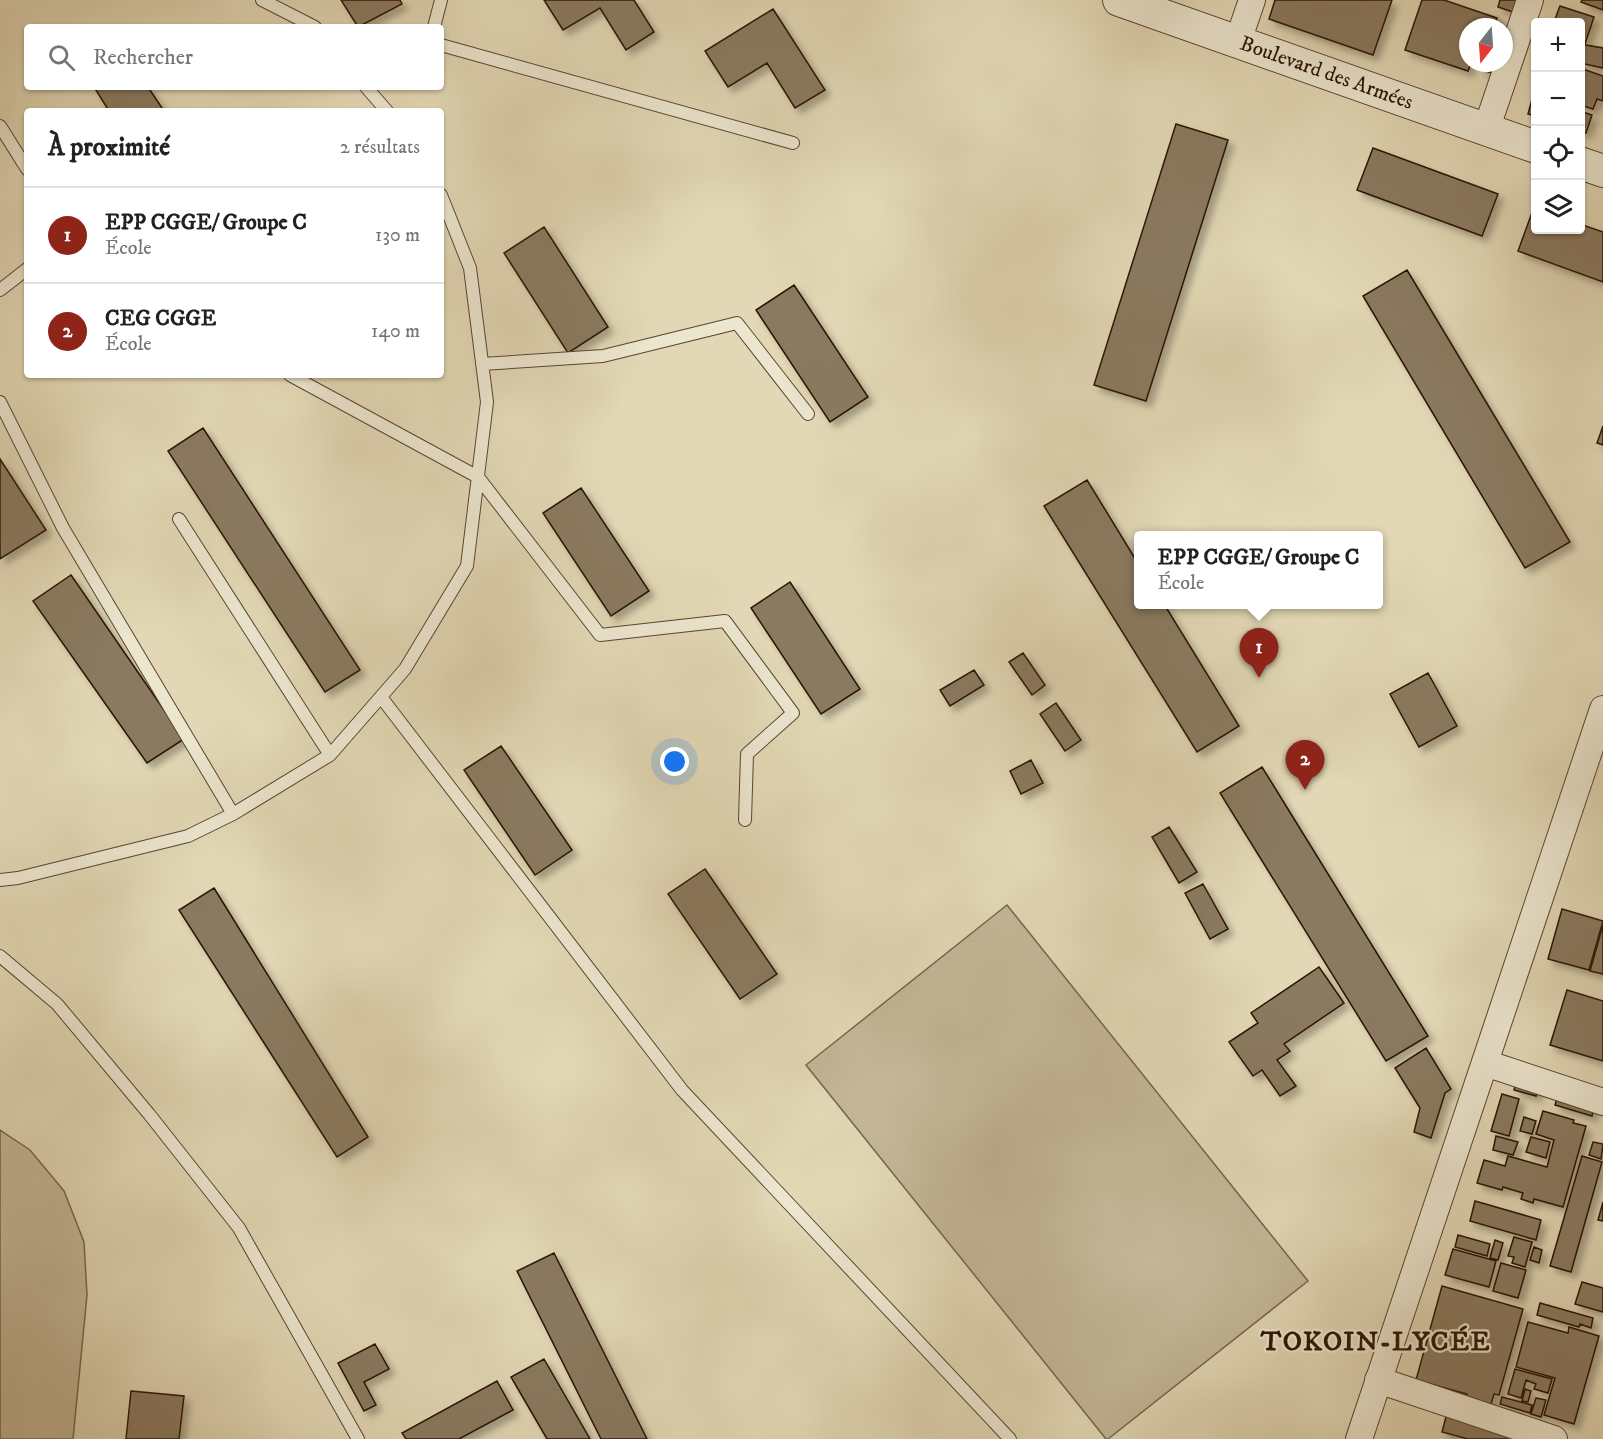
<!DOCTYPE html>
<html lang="fr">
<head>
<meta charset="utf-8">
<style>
  :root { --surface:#fff; --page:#f6f6f6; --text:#202124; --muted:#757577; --line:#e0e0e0; --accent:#8f2418 }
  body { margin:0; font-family:"IM FELL DW Pica",serif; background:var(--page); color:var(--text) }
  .controls { position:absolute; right:18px; top:18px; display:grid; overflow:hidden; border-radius:6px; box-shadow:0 2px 4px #0004 }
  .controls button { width:54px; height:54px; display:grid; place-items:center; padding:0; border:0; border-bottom:2px solid var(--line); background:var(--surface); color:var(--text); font:30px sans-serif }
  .compass { position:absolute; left:1459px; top:18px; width:54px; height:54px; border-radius:50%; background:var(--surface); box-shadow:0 2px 4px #0004; rotate:197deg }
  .you { position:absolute; left:675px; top:762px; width:21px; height:21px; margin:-15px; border:4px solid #fff; border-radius:50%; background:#1a73e8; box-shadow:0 0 0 9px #1a73e833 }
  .badge { display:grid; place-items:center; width:39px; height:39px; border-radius:50%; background:var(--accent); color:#fff; font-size:20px; font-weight:700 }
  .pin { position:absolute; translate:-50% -50px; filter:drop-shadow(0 2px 3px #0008) }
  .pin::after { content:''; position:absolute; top:32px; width:21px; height:18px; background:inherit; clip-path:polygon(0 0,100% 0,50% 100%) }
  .popup { position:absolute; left:1134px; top:531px; width:249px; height:78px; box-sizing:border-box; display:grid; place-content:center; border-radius:6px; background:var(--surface); filter:drop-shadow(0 2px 4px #0005); font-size:20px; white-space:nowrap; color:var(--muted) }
  .popup b { font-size:22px; color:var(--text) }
  .popup::after { content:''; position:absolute; left:50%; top:100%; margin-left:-12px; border:12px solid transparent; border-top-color:var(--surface) }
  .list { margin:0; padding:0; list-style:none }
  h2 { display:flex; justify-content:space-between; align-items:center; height:78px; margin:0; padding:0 24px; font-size:26px }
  h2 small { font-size:20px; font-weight:400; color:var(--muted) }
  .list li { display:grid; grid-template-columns:39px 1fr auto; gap:18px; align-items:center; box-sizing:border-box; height:96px; padding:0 24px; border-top:2px solid var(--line) }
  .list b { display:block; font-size:22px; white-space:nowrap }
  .list p { margin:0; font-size:20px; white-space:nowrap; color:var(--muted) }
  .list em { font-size:20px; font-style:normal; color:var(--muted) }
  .icon { flex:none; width:33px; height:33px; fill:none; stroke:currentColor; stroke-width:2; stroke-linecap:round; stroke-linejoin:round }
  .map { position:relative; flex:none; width:1603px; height:1439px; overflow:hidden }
  .search { position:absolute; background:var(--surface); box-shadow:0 2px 4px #0004; left:24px; top:24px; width:420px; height:66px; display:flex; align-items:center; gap:15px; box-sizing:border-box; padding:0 21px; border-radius:6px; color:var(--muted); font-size:22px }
  .panel { position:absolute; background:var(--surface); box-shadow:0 2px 4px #0004; left:24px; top:108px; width:420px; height:270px; border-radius:6px }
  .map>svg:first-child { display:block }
</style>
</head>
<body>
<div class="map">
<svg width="1603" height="1439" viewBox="0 0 1603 1439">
  <defs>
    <filter id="shadow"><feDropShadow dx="5.5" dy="5.5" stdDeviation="3" flood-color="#0004"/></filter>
  </defs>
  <rect width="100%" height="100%" fill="#e2d8b5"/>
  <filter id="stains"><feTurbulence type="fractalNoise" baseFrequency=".00333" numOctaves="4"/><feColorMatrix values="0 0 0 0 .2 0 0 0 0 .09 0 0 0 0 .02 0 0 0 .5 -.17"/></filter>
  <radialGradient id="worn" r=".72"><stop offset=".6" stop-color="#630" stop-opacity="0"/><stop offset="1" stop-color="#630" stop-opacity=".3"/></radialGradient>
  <!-- green -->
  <path fill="#c3b797" stroke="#77664e" stroke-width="1.5" d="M1007,905L1308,1281L1108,1439H1106L806,1065Z
    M0,1130L30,1150L64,1191L84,1242L87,1295L73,1439H0Z"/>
  <!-- building -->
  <path fill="#8a7a60" stroke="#2b1404" stroke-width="1.5" filter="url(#shadow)" d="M341,0H400L402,4L358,27Z
    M544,0H634L654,32L626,50L600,8L563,30Z
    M1275,0H1392L1373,55L1269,19Z
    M1422,0H1444L1497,18L1494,27H1468V63H1471L1468,71L1405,50Z
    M1500,0H1523L1519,14L1498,7Z
    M1582,0H1603V10L1581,2Z
    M1560,6L1594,17L1585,44L1580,43V22H1554Z
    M773,9L825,90L795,108L767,63L728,87L705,51Z
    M1580,44L1603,48V68L1580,63Z
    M1482,63H1503L1498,75L1480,69Z
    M1580,68L1603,76V101L1597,99L1593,109L1580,105Z
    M94,87H148L164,111H109Z
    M1533,96L1536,97V116L1528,114Z
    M1580,111L1592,115L1586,133L1580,131Z
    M1176,124L1228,140L1146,401L1094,385Z
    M1373,148L1498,194L1482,236L1357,190Z
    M1534,207L1536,208V230H1580V224L1603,232V282L1518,251Z
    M544,227L608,327L568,353L504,253Z
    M1407,270L1570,542L1525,568L1363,296Z
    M794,285L868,397L830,422L756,310Z
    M1603,426V445L1597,443Z
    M203,428L360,670L325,692L168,451Z
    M0,459L46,530L0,559Z
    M1087,480L1139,565V604H1164L1239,726L1197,752L1044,506Z
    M581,488L649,591L611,616L543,513Z
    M71,575L184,739L147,763L33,601Z
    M790,582L860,689L821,714L751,608Z
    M1023,653L1045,685L1032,695L1009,662Z
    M974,670L984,685L950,706L940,690Z
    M1428,673L1457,726L1419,747L1390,694Z
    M1056,703L1081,740L1065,751L1040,714Z
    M501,746L572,850L535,875L464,770Z
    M1031,760L1043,783L1021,794L1010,771Z
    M1262,767L1428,1036L1386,1061L1220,793Z
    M1169,827L1197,872L1179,883L1152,837Z
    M705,869L777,974L740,999L668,894Z
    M1203,884L1228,929L1210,939L1185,893Z
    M214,888L368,1137L337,1157L179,910Z
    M1562,909L1603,921L1589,970L1548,959Z
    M1603,925V974L1590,971Z
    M1319,967L1344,1003L1284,1044L1290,1051L1277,1060L1296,1086L1280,1096L1262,1070L1253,1076L1229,1042L1258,1023L1251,1013Z
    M1567,990L1603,1001V1061L1550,1045Z
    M1426,1048L1451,1089L1445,1093L1431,1138L1414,1132L1420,1108L1395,1068Z
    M1517,1077L1540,1083L1536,1096L1514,1090Z
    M1559,1092L1595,1103L1592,1116L1555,1105Z
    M1502,1094L1519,1099L1509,1136L1491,1131Z
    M1543,1111L1574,1120L1573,1123L1586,1126L1563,1207L1534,1199L1533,1203L1521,1199L1523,1193L1503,1187L1502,1190L1477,1183L1484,1160L1505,1166L1508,1156L1547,1167L1554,1140L1536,1134Z
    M1524,1117L1536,1121L1532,1134L1520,1131Z
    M1496,1136L1518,1142L1513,1155L1493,1150Z
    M1531,1137L1550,1142L1546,1158L1526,1152Z
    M1593,1142L1603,1144L1601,1159L1589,1155Z
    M1582,1156L1602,1162L1571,1272L1550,1266Z
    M1475,1201L1541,1220L1536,1240L1470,1221Z
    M1603,1202V1221L1598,1220Z
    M1458,1235L1490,1244L1487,1256L1455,1247Z
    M1514,1237L1532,1242L1525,1267L1512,1263L1514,1257L1508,1256Z
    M1495,1240L1503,1243L1498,1260L1490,1258Z
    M1534,1247L1542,1250L1539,1263L1530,1260Z
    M1453,1249L1496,1261L1489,1287L1445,1275Z
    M554,1253L647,1439H601L517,1271Z
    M1501,1263L1526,1270L1518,1298L1493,1291Z
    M1582,1282L1603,1288V1312L1575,1304Z
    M1442,1286L1523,1309L1499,1395L1494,1394L1490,1407L1466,1400L1467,1394L1416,1380Z
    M1540,1303L1593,1318L1591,1328L1580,1324L1579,1327L1537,1315Z
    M1528,1322L1568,1333L1569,1327L1599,1336L1574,1424L1544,1415L1555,1378L1516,1367Z
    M375,1344L389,1369L364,1382L376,1405L364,1411L338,1363Z
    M544,1359L590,1439H547L511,1377Z
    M1515,1369L1552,1379L1548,1393L1534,1389L1536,1384L1526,1380L1521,1398L1508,1394Z
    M497,1381L513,1410L459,1439H406L402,1433Z
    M1525,1389L1531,1391L1528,1402L1522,1401Z
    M131,1391L184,1396L179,1439H126Z
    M1502,1397L1532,1405L1530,1413L1500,1404Z
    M1536,1398L1546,1400L1541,1417L1531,1414Z
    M1447,1413L1509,1431L1507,1439H1468L1442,1432Z"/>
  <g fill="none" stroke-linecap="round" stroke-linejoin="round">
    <defs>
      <path id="service" d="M262,0L315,27
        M434,27L441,0
        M441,45L793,143
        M366,87L387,111
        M0,126L27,169
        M0,290L27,269
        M482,364L603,356L737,323L808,414
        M290,375L478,477L600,635L725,621L793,713L747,754L745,820
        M0,402L63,528L233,814
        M179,519L330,755
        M381,697L682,1090L1010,1439
        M0,880L18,878L188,836L233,814L330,755L405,669L467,566L487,402L470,268L441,195
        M0,956L57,1004L149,1114L239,1228L358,1439"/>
      <path id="minor" d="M1238,41L1252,0
        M1486,130L1530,0
        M1485,1063L1603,1102
        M1378,1380L1554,1439
        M1359,1439L1603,709"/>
      <g id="tertiary">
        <path id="s1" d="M1119,0L1536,147"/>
        <path d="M1580,163L1603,171"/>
      </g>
    </defs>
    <!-- service casing -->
    <use href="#service" stroke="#594530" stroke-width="14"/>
    <!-- minor casing -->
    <use href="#minor" stroke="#594530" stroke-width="28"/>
    <!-- tertiary casing -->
    <use href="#tertiary" stroke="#594530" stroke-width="34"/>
    <!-- service -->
    <use href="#service" stroke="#ece6cf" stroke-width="12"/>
    <!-- minor -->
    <use href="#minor" stroke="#ece6cf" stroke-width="26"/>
    <!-- tertiary -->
    <use href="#tertiary" stroke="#ece6cf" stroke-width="32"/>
  </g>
  <g text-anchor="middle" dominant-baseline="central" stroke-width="4.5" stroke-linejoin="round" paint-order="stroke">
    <!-- street labels -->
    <g font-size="21" fill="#2b1404" stroke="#ece6cf">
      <text stroke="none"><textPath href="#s1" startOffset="220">Boulevard des Armées</textPath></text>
    </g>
    <!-- district labels -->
    <g font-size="27" font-weight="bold" letter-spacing="1.5" fill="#2b1404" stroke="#ece6cf">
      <text x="1376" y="1342">TOKOIN-LYCÉE</text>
    </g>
  </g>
  <rect width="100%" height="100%" filter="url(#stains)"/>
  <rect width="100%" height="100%" fill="url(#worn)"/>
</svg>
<div class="controls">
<button>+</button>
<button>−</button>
<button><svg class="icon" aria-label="locate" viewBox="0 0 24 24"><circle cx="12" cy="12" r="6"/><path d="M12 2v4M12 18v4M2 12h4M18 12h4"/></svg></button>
<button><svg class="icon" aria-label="layers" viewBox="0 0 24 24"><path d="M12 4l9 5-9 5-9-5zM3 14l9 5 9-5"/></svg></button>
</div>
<svg class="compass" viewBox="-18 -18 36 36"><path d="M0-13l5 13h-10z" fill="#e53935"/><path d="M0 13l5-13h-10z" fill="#757577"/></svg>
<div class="you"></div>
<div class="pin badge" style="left:1259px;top:678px">1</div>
<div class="popup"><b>EPP CGGE/ Groupe C</b>École</div>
<div class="pin badge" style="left:1305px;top:790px">2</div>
<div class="search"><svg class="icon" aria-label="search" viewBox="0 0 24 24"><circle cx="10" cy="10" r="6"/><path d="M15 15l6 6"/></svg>Rechercher</div>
<section class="panel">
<h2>À proximité<small>2 résultats</small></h2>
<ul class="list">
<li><span class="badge">1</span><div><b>EPP CGGE/ Groupe C</b><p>École</p></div><em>130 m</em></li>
<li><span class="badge">2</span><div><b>CEG CGGE</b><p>École</p></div><em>140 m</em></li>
</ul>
</section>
</div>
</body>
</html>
